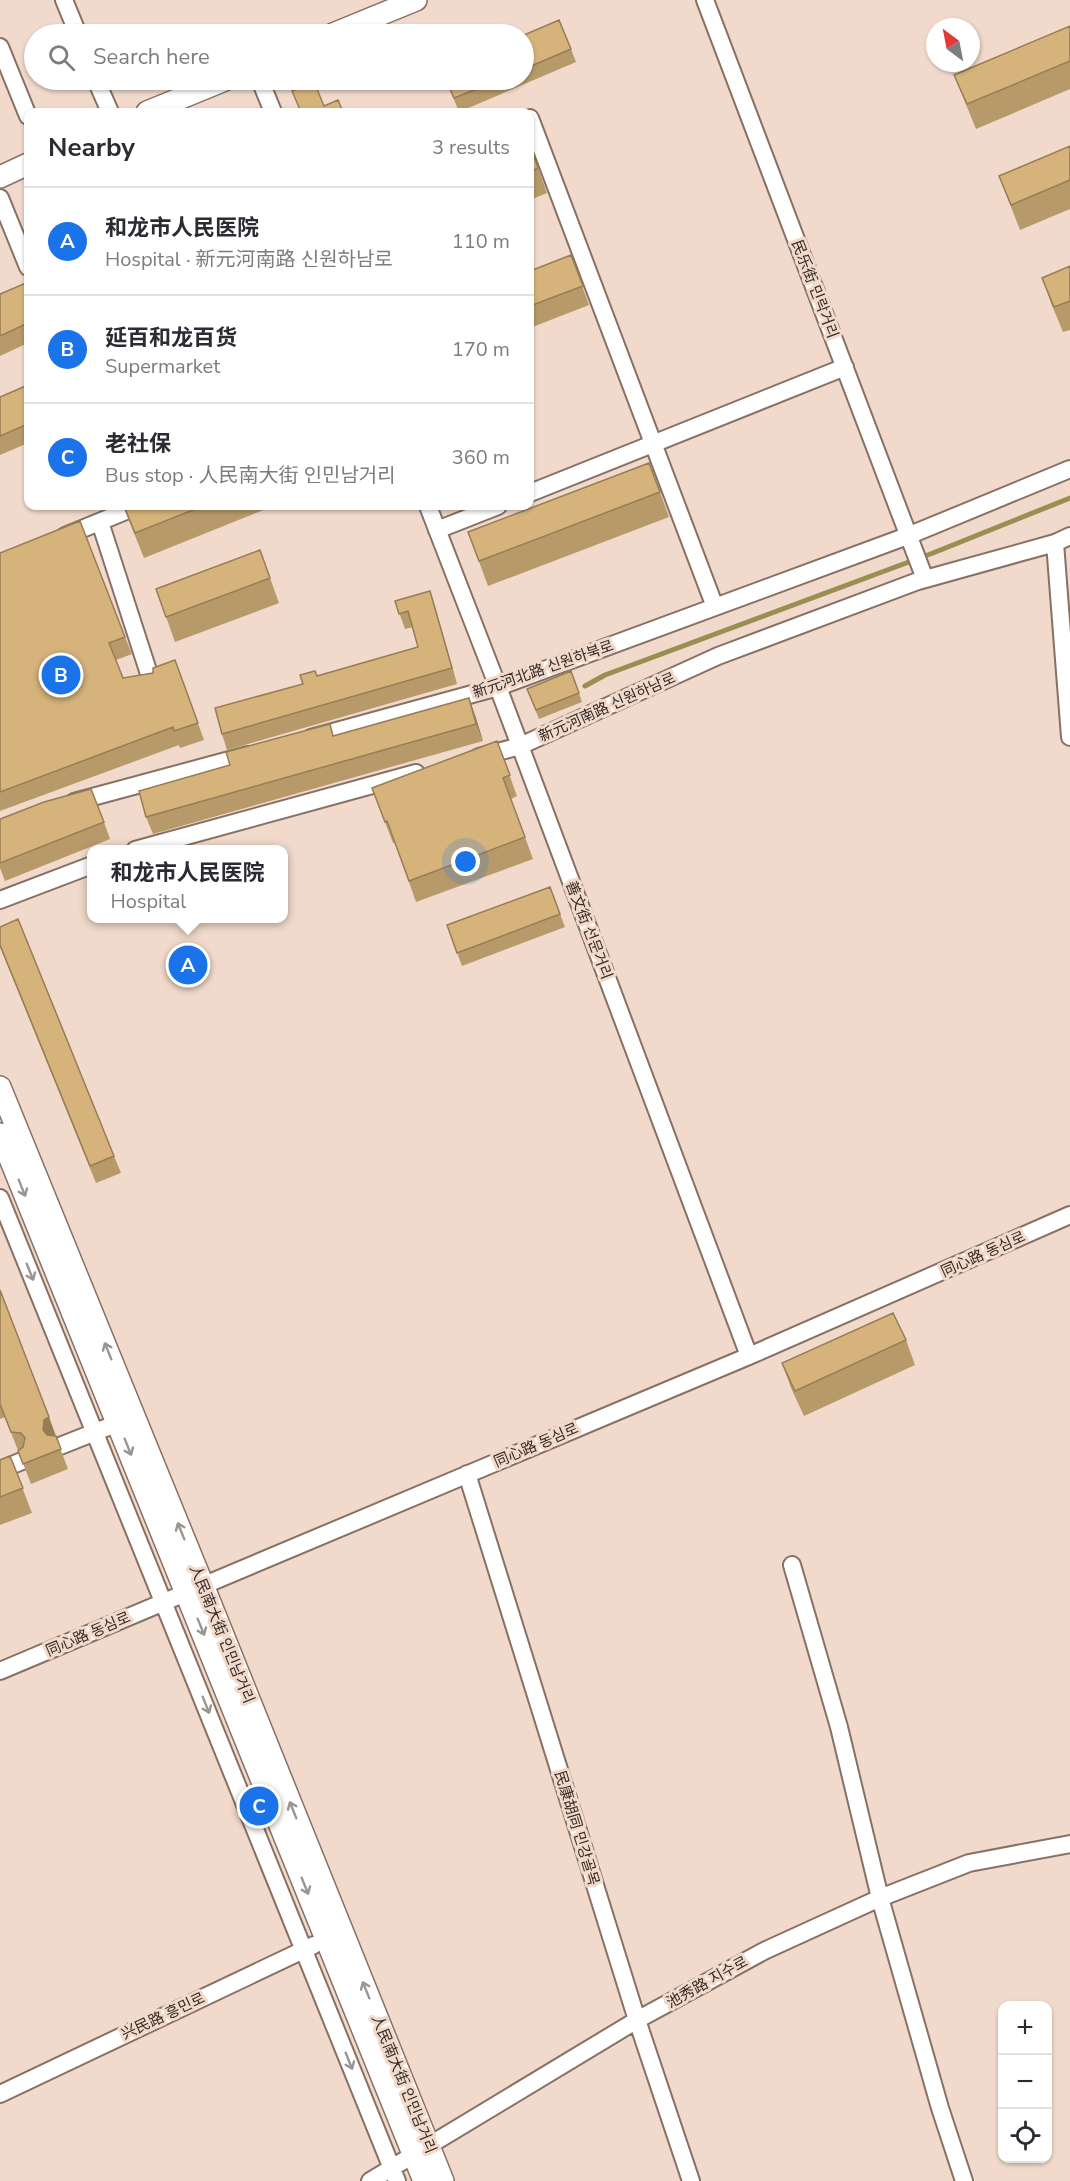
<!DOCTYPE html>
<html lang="en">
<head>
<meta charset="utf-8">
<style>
  :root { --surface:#fff; --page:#f7f7f7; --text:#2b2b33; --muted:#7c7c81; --line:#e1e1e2; --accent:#1a73e8 }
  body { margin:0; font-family:"Nunito Sans","Noto Sans SC","Noto Sans KR",sans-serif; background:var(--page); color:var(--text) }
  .controls { position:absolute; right:18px; bottom:18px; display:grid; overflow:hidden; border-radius:12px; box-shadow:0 2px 4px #0004 }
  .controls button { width:54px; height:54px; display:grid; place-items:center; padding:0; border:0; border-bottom:2px solid var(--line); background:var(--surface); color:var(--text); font:30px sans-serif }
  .compass { position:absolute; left:926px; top:18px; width:54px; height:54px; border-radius:50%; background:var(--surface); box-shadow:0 2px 4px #0004; rotate:328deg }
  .you { position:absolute; left:466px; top:862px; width:21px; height:21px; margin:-15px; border:4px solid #fff; border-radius:50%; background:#1a73e8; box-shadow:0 0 0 9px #1a73e833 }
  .badge { display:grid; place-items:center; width:39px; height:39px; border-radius:50%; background:var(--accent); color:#fff; font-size:20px; font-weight:700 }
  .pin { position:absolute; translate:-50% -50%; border:3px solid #fff; box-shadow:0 2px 6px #0006 }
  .popup { position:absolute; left:87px; top:845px; width:201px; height:78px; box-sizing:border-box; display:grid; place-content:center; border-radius:12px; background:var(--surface); filter:drop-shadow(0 2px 4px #0005); font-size:20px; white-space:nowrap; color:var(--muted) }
  .popup b { font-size:22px; color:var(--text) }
  .popup::after { content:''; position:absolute; left:50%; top:100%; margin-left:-12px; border:12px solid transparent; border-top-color:var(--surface) }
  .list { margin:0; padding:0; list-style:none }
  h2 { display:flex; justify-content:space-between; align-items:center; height:78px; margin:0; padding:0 24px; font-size:26px }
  h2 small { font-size:20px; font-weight:400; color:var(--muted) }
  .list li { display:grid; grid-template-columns:39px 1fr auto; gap:18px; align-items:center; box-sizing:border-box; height:108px; padding:0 24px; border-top:2px solid var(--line) }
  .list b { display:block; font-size:22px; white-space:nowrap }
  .list p { margin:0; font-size:20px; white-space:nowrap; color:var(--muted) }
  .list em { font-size:20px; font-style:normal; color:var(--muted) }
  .icon { flex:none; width:33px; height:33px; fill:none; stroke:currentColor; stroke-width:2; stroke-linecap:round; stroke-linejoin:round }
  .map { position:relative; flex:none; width:1070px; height:2181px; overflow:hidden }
  .search { position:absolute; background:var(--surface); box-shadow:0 2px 4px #0004; left:24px; top:24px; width:510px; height:66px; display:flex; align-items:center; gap:15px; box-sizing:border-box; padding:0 21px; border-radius:33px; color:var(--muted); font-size:22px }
  .panel { position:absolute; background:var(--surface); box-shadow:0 2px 4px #0004; left:24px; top:108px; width:510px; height:402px; border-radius:12px }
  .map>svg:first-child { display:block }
</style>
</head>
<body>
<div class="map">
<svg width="1070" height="2181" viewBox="0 0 1070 2181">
  <rect width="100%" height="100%" fill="#f1dacb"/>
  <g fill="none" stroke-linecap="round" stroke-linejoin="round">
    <!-- stream -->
    <path stroke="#988f51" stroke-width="5" d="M585,686L605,675L933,553L1070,498"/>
    <defs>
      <path id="minor" d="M64,0L78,34
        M705,0L925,579
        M0,47L28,116
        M96,80L110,112
        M260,80L273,112
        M530,118L715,607
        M0,198L28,267
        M530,493L845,367
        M428,506L498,687L749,1356
        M100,522L151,680
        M437,530L498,506
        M65,536L128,510L126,506
        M1055,543L1070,737
        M311,738L498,687L910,535L1070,469
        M479,757L520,746L718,656L918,581L1055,543L1070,536
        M74,802L248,755
        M135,850L416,773
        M0,900L92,865
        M0,1198L397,2181
        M60,1446L118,1423
        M0,1470L22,1461
        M467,1474L637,2020L691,2181
        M792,1565L839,1727L880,1898L940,2108L964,2181
        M0,1671L749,1356L1070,1215
        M0,2094L314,1945
        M370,2181L637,2020L764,1951L880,1898L969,1863L1070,1844"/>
      <path id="major" d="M333,34L416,0
        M147,112L225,80
        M0,177L28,164
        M0,1087L203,1585L443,2181
        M0,1134L424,2181"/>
    </defs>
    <!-- minor casing -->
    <use href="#minor" stroke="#867164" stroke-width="20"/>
    <!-- major casing -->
    <use href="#major" stroke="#867164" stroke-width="24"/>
    <!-- minor -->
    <use href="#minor" stroke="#fff" stroke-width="16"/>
    <!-- major -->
    <use href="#major" stroke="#fff" stroke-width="21"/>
  </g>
  <!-- wall -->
  <path fill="#b89a6a" d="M1070,26V89L976,129L954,75Z
    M524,35L571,49L576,62L459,112L446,80H524Z
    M530,145L547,193L530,200Z
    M1070,146V209L1020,230L999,176Z
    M571,255L589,305L530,328V271Z
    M1070,266V330L1063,332L1051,303L1042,278Z
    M28,289V343L0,356V294Z
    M28,385V443L0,455V397Z
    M660,492L669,517L488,586L468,532Z
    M123,506H264L266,509L144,558Z
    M455,506H469L457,510Z
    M260,550L279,603L175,642L156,589Z
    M0,553L125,637L132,654L116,660L123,678L153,673L175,660L204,740L180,748L179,745L0,811Z
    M395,601L435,607L457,684L227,750L222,734L317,676L418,647L413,627L405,629Z
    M571,671L582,702L539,719L527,689Z
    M475,715L483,741L153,834L146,817L334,736Z
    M497,741L517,796L511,799L533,859L416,902L395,842L393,843L372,788Z
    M0,819L104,822L110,839L5,881L0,868Z
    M550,887L565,927L462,966L447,925Z
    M0,927L114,1156L121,1173L96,1183L0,947Z
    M0,1290L68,1469L31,1484L5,1417L0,1419Z
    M906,1340L915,1365L804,1416L791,1388L782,1363Z
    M10,1456L32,1513L0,1525V1460Z"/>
  <!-- shaded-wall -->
  <path fill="#967d56" d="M430,591L435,607L457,684L452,668Z
    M469,698L475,715L483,741L476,724Z
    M49,1417L56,1436L51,1440L43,1430L44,1420Z"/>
  <!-- building -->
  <path fill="#d6b37b" stroke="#967d56" stroke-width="1.5" d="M559,20L571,49L524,69V35Z
    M1070,26V61L967,104L954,75Z
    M446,80H499L454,98Z
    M314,82L324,106L338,100L343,112H301L292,91Z
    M530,145L538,168L530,172Z
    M1070,146V180L1011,205L999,176Z
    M571,255L583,286L530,306V271Z
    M1070,266V301L1054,307L1042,278Z
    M26,283L28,289V323L0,336V294Z
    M28,385V424L0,436V397Z
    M649,463L660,492L479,561L468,532Z
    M124,506H203L135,533Z
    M80,521L125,637L109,643L123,678L153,673V668L175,660L198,723L174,731L173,727L0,792V553Z
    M260,550L270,578L166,617L156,589Z
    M430,591L452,668L222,734L215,708L303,684L300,675L315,671L317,676L418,647L408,611L399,614L395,601Z
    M571,671L579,693L536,710L527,689Z
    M469,698L476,724L146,817L139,791L230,765L226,752L330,724L333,736Z
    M497,741L510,775L503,778L525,837L409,881L387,821L385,822L372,788Z
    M91,789L104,822L0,863V819L44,802Z
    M550,887L560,914L457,953L447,925Z
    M18,919L114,1156L90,1166L0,945V927Z
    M0,1290L49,1417L44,1420L43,1430L47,1435L56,1436L61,1449L23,1464L18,1451L23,1447L25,1438L21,1433L11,1432L0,1404Z
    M893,1313L906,1340L795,1391L782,1363Z
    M10,1456L23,1488L0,1497V1460Z"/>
  <!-- one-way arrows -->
  <defs><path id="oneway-shaft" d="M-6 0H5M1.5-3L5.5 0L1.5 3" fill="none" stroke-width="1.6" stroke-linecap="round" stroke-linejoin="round" transform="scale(1.5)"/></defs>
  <g stroke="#9a9592">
    <use href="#oneway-shaft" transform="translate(22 1188) rotate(68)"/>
    <use href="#oneway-shaft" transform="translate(30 1272) rotate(68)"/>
    <use href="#oneway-shaft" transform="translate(108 1351) rotate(-112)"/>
    <use href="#oneway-shaft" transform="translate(128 1447) rotate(68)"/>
    <use href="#oneway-shaft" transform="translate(181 1531) rotate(-112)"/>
    <use href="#oneway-shaft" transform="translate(201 1627) rotate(68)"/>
    <use href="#oneway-shaft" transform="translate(206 1705) rotate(68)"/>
    <use href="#oneway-shaft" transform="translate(293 1810) rotate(-112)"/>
    <use href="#oneway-shaft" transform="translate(305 1886) rotate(68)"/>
    <use href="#oneway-shaft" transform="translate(366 1990) rotate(-112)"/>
    <use href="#oneway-shaft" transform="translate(349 2061) rotate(68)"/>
  </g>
  <g text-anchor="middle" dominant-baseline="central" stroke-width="6" stroke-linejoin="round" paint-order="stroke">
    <!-- street labels -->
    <g font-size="15" fill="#342b25" stroke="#f1dacb">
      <text transform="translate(815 289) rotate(69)">民乐街 민락거리</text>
      <text transform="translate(543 669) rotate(-19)">新元河北路 신원하북로</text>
      <text transform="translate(607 707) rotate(-24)">新元河南路 신원하남로</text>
      <text transform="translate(589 930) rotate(69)">善文街 선문거리</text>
      <text transform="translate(983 1254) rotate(-24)">同心路 동심로</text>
      <text transform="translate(536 1445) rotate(-23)">同心路 동심로</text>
      <text transform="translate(88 1634) rotate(-23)">同心路 동심로</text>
      <text transform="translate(222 1634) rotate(68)">人民南大街 인민남거리</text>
      <text transform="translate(577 1828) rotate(73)">民康胡同 민강골목</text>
      <text transform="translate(707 1982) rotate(-29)">池秀路 지수로</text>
      <text transform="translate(163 2016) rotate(-25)">兴民路 흥민로</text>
      <text transform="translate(404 2084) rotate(68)">人民南大街 인민남거리</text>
    </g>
  </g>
</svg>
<div class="controls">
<button>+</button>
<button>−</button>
<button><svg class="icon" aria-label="locate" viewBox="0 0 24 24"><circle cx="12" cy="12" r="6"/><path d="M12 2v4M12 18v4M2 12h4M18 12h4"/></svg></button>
</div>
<svg class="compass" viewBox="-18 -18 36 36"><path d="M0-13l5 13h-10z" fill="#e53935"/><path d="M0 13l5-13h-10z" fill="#7c7c81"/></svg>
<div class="you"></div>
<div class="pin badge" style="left:188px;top:965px">A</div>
<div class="popup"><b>和龙市人民医院</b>Hospital</div>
<div class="pin badge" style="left:61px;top:675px">B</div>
<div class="pin badge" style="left:259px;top:1806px">C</div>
<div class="search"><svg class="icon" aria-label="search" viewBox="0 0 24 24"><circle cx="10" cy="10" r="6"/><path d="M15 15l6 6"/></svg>Search here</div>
<section class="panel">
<h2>Nearby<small>3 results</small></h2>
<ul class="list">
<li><span class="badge">A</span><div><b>和龙市人民医院</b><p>Hospital · 新元河南路 신원하남로</p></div><em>110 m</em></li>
<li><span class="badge">B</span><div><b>延百和龙百货</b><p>Supermarket</p></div><em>170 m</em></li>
<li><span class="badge">C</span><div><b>老社保</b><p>Bus stop · 人民南大街 인민남거리</p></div><em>360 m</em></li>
</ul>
</section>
</div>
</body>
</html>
